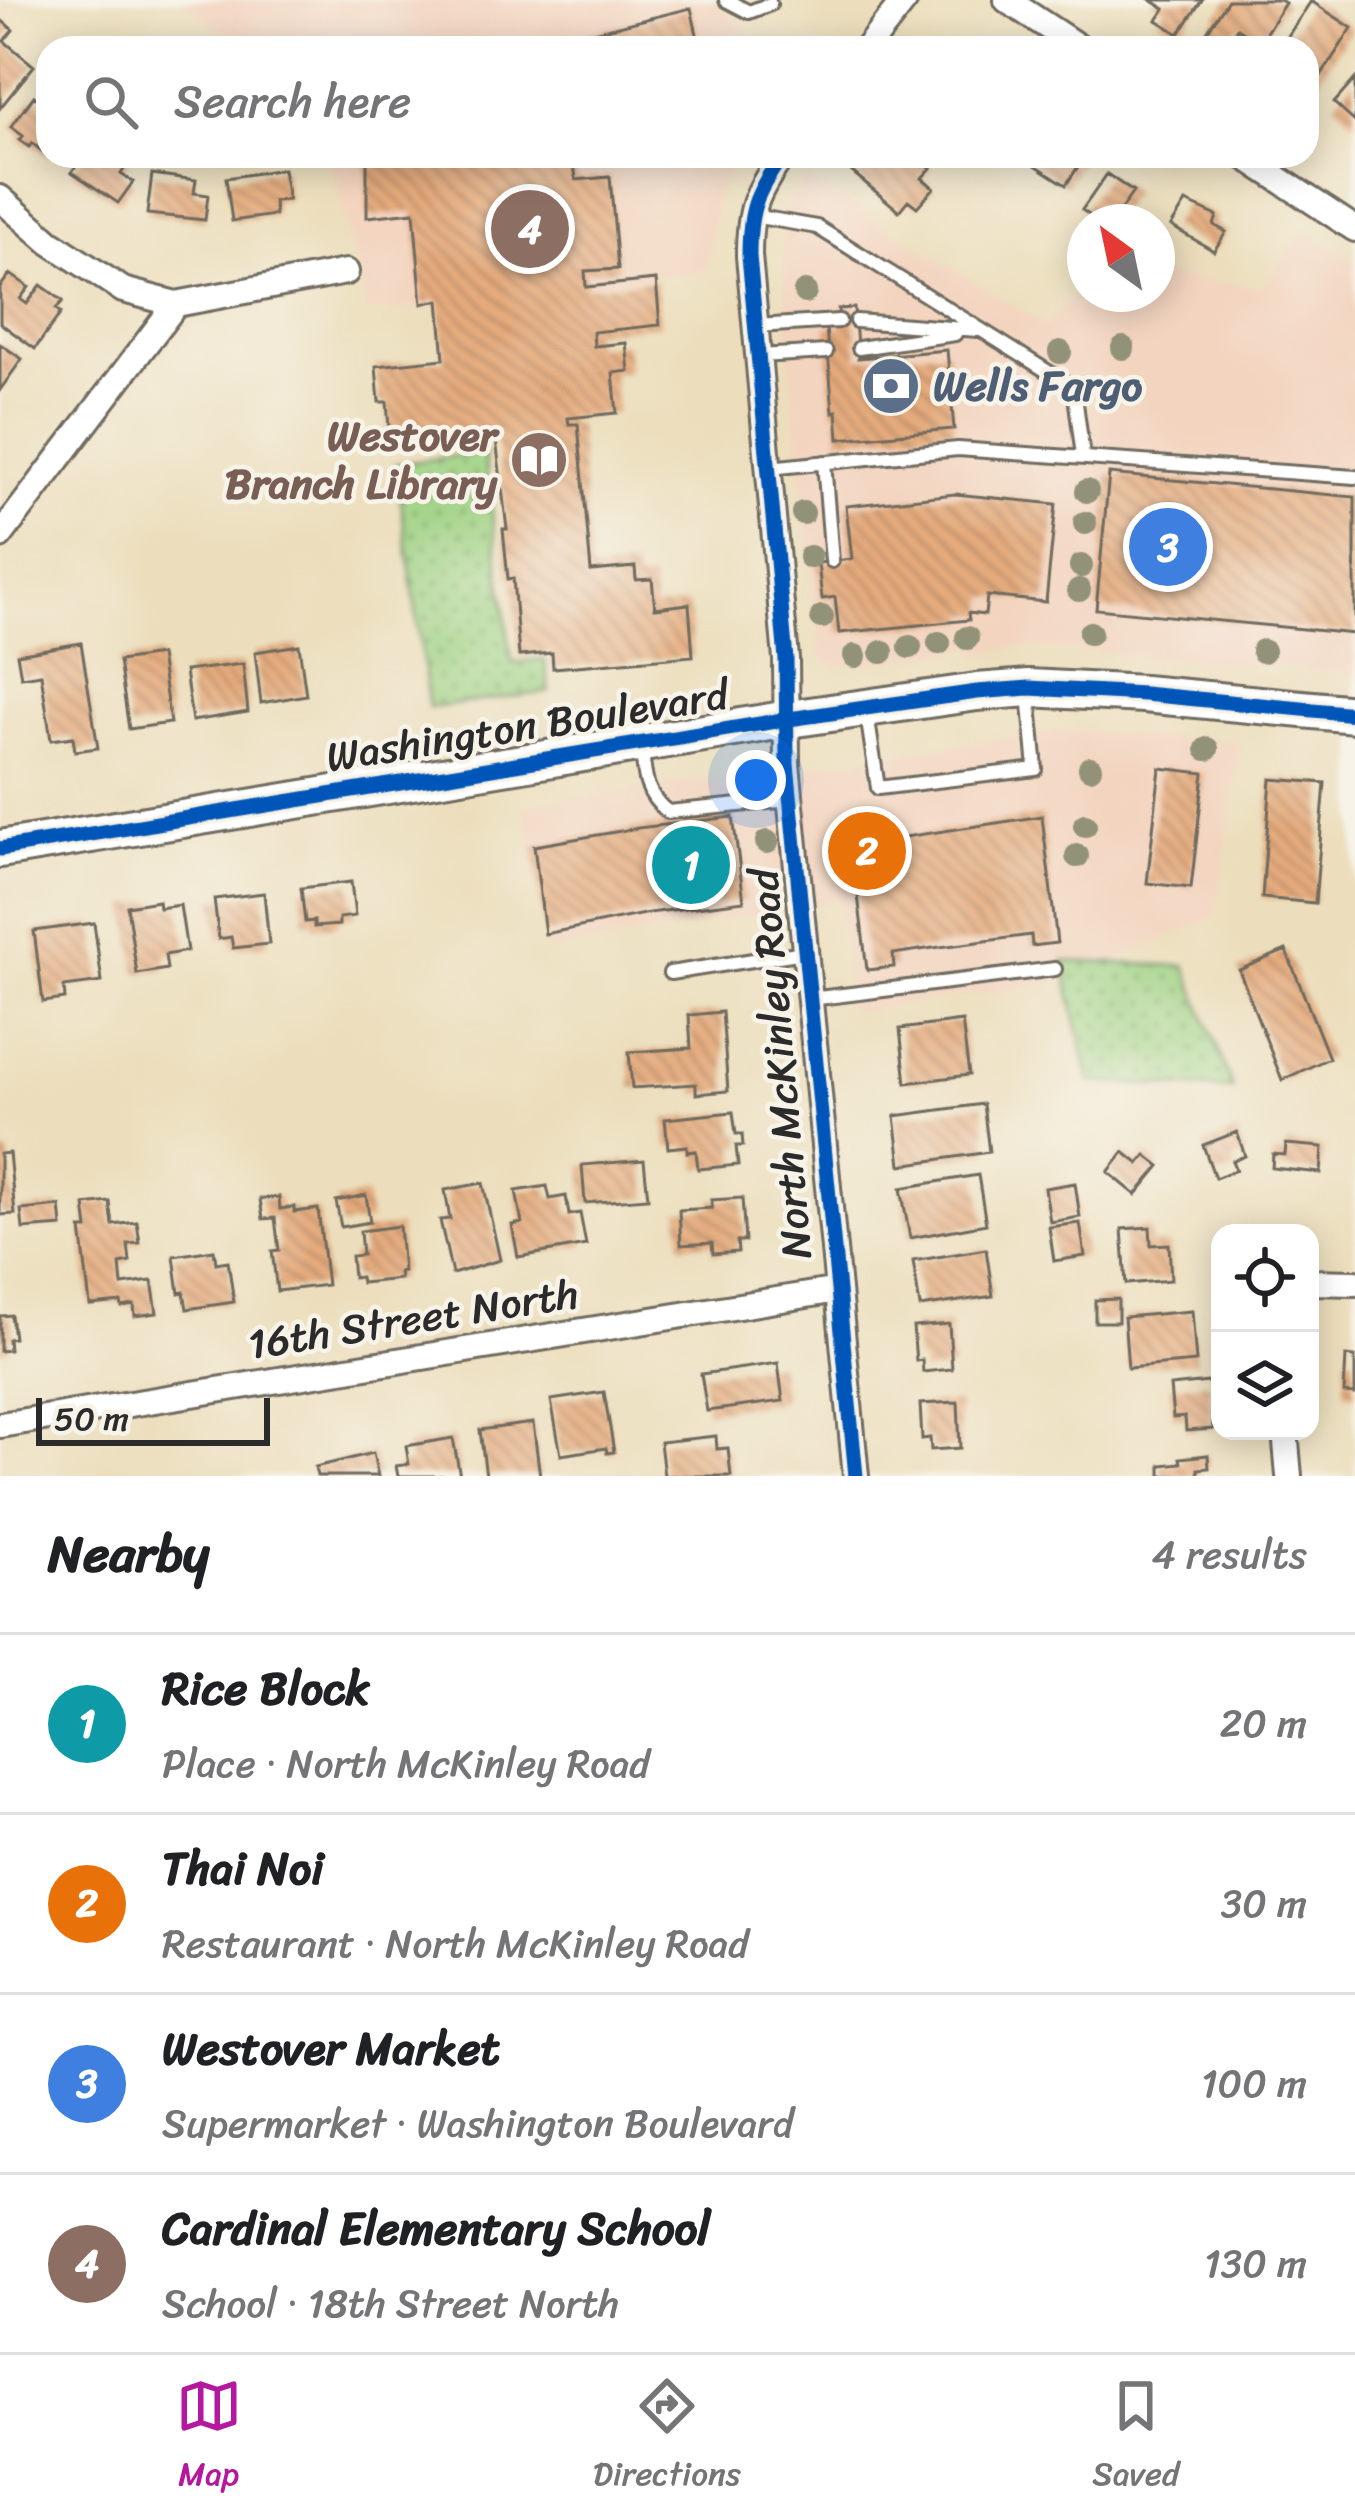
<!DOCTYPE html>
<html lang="en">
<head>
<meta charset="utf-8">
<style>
  :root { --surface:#fff; --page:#f6f6f6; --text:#202124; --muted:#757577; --line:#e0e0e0; --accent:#b5179e }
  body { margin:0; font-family:Sriracha,sans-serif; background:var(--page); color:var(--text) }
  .controls { position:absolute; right:36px; bottom:36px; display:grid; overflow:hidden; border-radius:24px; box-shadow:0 6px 30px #0003 }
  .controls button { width:108px; height:108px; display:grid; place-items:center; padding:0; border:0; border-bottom:3px solid var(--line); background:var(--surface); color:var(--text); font:60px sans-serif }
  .compass { position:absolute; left:1067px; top:204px; width:108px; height:108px; border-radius:50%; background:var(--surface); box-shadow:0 6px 30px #0003; rotate:327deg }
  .scale { position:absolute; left:36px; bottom:30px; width:234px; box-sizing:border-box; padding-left:12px; border:6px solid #2b2b2b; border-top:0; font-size:33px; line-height:42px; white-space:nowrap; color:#2b2b2b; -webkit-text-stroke:9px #f7f3e8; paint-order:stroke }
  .you { position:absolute; left:756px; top:780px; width:42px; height:42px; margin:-30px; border:9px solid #fff; border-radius:50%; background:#1a73e8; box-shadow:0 0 0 18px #1a73e833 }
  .badge { display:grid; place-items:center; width:78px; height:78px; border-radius:50%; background:var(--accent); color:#fff; font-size:39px; font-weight:700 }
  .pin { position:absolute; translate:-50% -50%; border:6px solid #fff; box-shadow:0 3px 12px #0006 }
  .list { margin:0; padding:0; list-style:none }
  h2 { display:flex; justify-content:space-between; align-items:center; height:156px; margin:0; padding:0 48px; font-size:51px }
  h2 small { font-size:39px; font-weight:400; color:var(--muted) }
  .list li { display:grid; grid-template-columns:78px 1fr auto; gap:36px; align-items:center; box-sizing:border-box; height:180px; padding:0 48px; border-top:3px solid var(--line) }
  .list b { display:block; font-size:45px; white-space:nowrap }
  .list p { margin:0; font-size:39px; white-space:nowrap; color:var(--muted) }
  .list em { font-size:39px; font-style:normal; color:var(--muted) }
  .icon { flex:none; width:66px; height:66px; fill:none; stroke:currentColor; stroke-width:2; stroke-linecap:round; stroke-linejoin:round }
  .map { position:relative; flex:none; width:1355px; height:1476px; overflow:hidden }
  .search { position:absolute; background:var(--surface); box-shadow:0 6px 30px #0003; left:36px; right:36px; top:36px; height:132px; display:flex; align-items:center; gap:30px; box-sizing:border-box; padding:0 42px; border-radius:36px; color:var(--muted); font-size:45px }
  .sheet { height:876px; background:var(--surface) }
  nav { display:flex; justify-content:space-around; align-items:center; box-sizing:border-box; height:168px; border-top:3px solid var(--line); background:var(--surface); font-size:33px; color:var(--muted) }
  nav a { display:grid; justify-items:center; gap:6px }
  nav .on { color:var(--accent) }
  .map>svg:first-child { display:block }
</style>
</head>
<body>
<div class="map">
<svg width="1355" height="1476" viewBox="0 0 1355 1476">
  <defs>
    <pattern id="grass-dots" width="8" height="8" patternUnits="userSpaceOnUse" patternTransform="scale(3)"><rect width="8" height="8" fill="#9cd181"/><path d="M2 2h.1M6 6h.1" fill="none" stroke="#7faa6a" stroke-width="1.8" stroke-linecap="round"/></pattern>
    <pattern id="building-back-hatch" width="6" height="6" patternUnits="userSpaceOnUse" patternTransform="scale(3)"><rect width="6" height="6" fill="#e5ab7d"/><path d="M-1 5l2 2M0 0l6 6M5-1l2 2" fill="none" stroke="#ba8b67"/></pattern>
  </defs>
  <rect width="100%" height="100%" fill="#f7f3e8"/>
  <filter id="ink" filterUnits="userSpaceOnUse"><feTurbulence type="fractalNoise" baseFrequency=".00833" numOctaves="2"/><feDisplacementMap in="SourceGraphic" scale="24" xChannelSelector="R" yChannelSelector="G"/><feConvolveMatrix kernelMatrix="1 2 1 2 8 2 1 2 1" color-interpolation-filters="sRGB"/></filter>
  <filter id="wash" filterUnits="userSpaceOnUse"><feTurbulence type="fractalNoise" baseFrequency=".004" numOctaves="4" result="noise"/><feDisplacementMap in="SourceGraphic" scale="48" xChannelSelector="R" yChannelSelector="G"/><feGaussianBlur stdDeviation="2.7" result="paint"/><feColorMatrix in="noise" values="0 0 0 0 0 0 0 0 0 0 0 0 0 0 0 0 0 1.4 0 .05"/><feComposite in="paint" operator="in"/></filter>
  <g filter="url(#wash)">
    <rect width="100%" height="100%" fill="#ecdebc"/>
    <!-- built -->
    <path fill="#f3d4bf" d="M181,0H712L768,48H245Z
      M329,156H740L718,188L706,271L368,313Z
      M806,177L1046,326L1085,281V294H1157V275L1262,288L1304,231L1355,262V674L1023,646L976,655L974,647L858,664L833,665L821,659L790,366L782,240L786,209Z
      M1059,731L1240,742L1216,917L1065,982L850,1012L837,900L547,952L524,805Z"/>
    <!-- grass -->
    <path fill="url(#grass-dots)" stroke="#647e56" stroke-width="3" d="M484,452L512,663L545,659L549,692L429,708L396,464Z
      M1063,961L1186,966L1233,1089L1090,1082Z"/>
    <g id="blocks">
      <!-- building -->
      <path fill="url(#building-back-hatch)" d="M1151,0H1202L1179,34L1157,20L1165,9Z
        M1228,0H1280L1285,3L1256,48H1237L1246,34L1237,28L1225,48H1212L1201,41Z
        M1311,1L1352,28L1307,97V48H1280Z
        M691,8L700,48H537V46Z
        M0,19L13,30L4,41L34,66L0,108Z
        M1355,79V122L1334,103Z
        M34,96L48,107V156L32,143L29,147L19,140L23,136L11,127Z
        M82,156H120L129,162L121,174L133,182L118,203L72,172Z
        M367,156H601L574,164L576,180L610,177L618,269L585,271L586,287L656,280L660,325L593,332L594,346L626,343L629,371L613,373L617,413L568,418L569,424H578L591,571L635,567L636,580L652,579L655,608L689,604L693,656L553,668L552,653L519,656L513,578L508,579L503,529H507L495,431L390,441L387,402H379L376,366L444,359L439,300L422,304L414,212L367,217Z
        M864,156H917L931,168L922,178L934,188L917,207L908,200L899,211L851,171Z
        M1033,156H1085L1066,185L1029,161Z
        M283,169L288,200L274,201L275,215L232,221L226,178Z
        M152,174L196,180L194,193L208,195L205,220L147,214Z
        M1107,174L1133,192L1112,222H1088L1092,217L1082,210Z
        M1186,202L1217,216L1214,225L1226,232L1214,251L1171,226Z
        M10,274L29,287L20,299L27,304L41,285L63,301L56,309L61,313L35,349L0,323V287Z
        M854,308L858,358L947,350L954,429L839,439L837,411L833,412L826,327L840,326L838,309Z
        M0,344L22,359L0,390Z
        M1109,474L1355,497V634L1096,609Z
        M955,494L1056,504L1046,602L987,596L985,615L968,613L969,620L839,633L835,597L822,599L818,563L852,559L846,506Z
        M81,643L98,748L75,751L73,737L51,740L41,674L21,677L17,654Z
        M299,645L306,695L261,703L255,652Z
        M160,655L170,723L129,729L119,661Z
        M243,664L248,712L192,721L185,671Z
        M1160,768L1204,773L1191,888L1147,883Z
        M1271,779L1325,783L1315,903L1262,898Z
        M1042,816L1057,943L1032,946L1031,935L940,947L893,954L894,967L867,970L852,845Z
        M733,817L744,901L649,913L545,934L534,846L638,828Z
        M351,882L355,916L339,918V925L314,927V921L305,922L301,888Z
        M264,893L269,944L233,948L231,937L219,939L214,899Z
        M158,901L159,908L180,905L187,951L165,955L167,969L137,974L127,906Z
        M94,923L102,982L64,987L65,999L43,1002L34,931Z
        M1286,950L1329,1058L1282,1080L1239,970Z
        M722,1012L728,1091L696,1094V1084L632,1088L629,1052L691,1048L689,1015Z
        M962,1021L969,1075L906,1083L900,1029Z
        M983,1104L989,1152L901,1165L895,1116Z
        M733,1112L736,1134H742L743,1146H736L738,1165L698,1169L696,1151L687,1152V1146L668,1148L665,1119Z
        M1237,1132L1245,1156L1232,1161L1236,1170L1215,1178L1203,1145Z
        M1286,1144L1323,1147L1321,1173L1272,1168L1273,1154L1285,1155Z
        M1124,1152L1139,1164L1146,1155L1160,1166L1136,1195L1108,1172Z
        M9,1153L15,1214L0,1215V1154Z
        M644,1160L648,1198L585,1203L582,1165Z
        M978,1175L986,1224L910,1238L901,1188Z
        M483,1183L500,1260L452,1274L440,1220L450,1219L445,1190Z
        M1075,1183L1080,1217L1050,1222L1045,1188Z
        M547,1186L550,1199L566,1196L569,1215L580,1213L586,1245L518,1257L512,1225L522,1223L516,1191Z
        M366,1195L370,1222L341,1227L336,1201Z
        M279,1197L280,1209L294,1207V1212L318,1209L327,1285L277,1291L272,1251L279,1250L275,1218L263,1219L260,1199Z
        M742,1198L745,1241H737L738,1252L713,1254L712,1243L681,1245L679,1210L712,1208L711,1200Z
        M110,1202L113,1225L137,1222L140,1243L128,1244L130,1262L120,1264L122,1285L152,1281L157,1313L135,1316L134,1305L122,1307L121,1302L90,1305L81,1229H88L85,1205Z
        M60,1206L62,1226L23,1229L21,1210Z
        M1080,1223L1085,1256L1054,1261L1049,1227Z
        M399,1226L403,1271L399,1272L400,1279L361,1283L360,1277L353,1278L351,1256L362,1255L360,1231Z
        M1150,1227L1151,1245L1169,1244L1171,1280L1126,1284L1122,1229Z
        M986,1249L993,1296L920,1307L913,1261Z
        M214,1250L216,1263L228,1261L234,1302L187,1309L184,1292L179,1293L174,1256Z
        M1118,1299V1322H1095V1300Z
        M1192,1311L1196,1362L1128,1368L1124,1317Z
        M11,1315L14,1338L8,1339L9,1350L0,1351V1316Z
        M949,1324L952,1369L923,1372L922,1360L916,1361L913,1327Z
        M1346,1356L1355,1357V1394L1344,1393Z
        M778,1363L783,1401L707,1411L701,1374Z
        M1209,1382L1213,1429L1186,1431L1185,1417L1173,1418L1170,1386Z
        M604,1392L614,1452L607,1453L606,1448L561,1455L551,1400Z
        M958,1402L960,1448L931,1450L930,1438L922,1439L920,1404Z
        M533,1423L540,1476H486L480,1430Z
        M716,1436L717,1449L728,1448L731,1476H664L660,1442Z
        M453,1438L460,1476H398L396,1466L409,1464L406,1446Z
        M373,1453L378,1476H317L315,1467Z
        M1208,1455L1209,1468L1198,1469L1199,1476H1161V1465L1181,1463L1180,1458Z"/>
    </g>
  </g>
  <g filter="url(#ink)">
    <use href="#blocks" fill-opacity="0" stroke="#6f6a5e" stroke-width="3"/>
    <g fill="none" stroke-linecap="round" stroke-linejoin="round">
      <defs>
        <path id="service" d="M726,0L749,12L770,4
          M753,216L817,227L1074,388L1083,456
          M856,321L978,330
          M756,326L839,321
          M859,348L955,334
          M759,356L826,352
          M824,462L832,561
          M769,468L958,449L1355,477
          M867,714L878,788L1036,769L1029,694
          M642,748C644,775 645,795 668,812L790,800
          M670,973L804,952
          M810,999L1055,969"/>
        <path id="minor" d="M1007,0L1080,48
          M867,48L905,0
          M782,156C755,194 749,210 749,256L786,659L787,764L856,1476
          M1244,156L1355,229
          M0,198L50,242L123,290L176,304
          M0,536L176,304L346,272
          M1310,1282L1355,1283
          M0,1425L838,1290
          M1285,1431L1289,1476"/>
        <path id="secondary" d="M0,849L789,719L977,692L1029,688L1144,694L1355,714"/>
      </defs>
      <!-- service casing -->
      <use href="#service" stroke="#6f6a5e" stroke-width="18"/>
      <!-- minor casing -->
      <use href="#minor" stroke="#6f6a5e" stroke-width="30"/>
      <!-- secondary casing -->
      <use href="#secondary" stroke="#6f6a5e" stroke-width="42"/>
      <!-- service -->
      <use href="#service" stroke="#fff" stroke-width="12"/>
      <!-- minor -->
      <use href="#minor" stroke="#fff" stroke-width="24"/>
      <!-- secondary -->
      <use href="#secondary" stroke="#fff" stroke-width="36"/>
      <defs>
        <path id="cycleway" d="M782,156C755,194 749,210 749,256L786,659L787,764L856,1476
          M0,849L789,719L977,692L1029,688L1144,694L1355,714"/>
      </defs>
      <!-- cycleway casing -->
      <use href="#cycleway" stroke="#f7f3e8" stroke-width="22"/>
      <!-- cycleway -->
      <use href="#cycleway" stroke="#0057b8" stroke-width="15"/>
    </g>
    <!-- trees -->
    <g fill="#919278">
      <circle cx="805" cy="292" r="12"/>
      <circle cx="1123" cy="348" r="12"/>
      <circle cx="1060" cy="352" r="12"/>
      <circle cx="1087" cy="491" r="12"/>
      <circle cx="803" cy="513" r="12"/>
      <circle cx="1085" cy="523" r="12"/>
      <circle cx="810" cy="557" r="12"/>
      <circle cx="1081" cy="566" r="12"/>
      <circle cx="1079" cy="590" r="12"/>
      <circle cx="822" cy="617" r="12"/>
      <circle cx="1090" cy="633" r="12"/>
      <circle cx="967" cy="638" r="12"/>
      <circle cx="939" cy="643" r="12"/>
      <circle cx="910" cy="647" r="12"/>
      <circle cx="1263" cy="651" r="12"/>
      <circle cx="882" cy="652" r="12"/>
      <circle cx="855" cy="656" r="12"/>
      <circle cx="1207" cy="749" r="12"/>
      <circle cx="1090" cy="768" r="12"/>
      <circle cx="1085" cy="825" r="12"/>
      <circle cx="767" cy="842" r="12"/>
      <circle cx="1077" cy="856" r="12"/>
    </g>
  </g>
  <!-- icons -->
  <defs>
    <symbol id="bank-disc" viewBox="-11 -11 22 22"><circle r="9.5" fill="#5c6f8a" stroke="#f7f3e8"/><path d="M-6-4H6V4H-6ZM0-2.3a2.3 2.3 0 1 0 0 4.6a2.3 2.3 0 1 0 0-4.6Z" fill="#fff"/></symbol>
    <symbol id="library-disc" viewBox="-11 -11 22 22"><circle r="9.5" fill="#8d6e63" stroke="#f7f3e8"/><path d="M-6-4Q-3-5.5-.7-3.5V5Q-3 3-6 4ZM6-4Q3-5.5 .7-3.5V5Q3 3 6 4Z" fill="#fff"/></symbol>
  </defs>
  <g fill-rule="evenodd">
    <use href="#bank-disc" x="858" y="353" width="66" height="66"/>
    <use href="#library-disc" x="506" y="427" width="66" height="66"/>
  </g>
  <g text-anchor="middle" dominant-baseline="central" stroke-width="9" stroke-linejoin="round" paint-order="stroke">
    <!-- service labels -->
    <g font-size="42" font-weight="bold" fill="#4e5e75" stroke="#f7f3e8" text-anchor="start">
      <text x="933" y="386">Wells Fargo</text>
    </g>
    <!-- education labels -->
    <g font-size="42" font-weight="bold" fill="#785e54" stroke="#f7f3e8" text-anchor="end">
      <text x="497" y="436">Westover<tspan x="497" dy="48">Branch Library</tspan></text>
    </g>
    <!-- street labels -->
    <g font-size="42" fill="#2b2b2b" stroke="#f7f3e8">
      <text transform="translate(527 726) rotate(-9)">Washington Boulevard</text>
      <text transform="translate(780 1064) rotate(-95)">North McKinley Road</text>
      <text transform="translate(413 1319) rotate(-9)">16th Street North</text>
    </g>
  </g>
</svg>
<div class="controls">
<button><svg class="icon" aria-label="locate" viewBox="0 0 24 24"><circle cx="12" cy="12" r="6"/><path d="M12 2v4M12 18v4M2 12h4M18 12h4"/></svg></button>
<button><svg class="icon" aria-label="layers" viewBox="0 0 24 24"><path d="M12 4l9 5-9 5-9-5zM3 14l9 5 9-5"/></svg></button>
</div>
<svg class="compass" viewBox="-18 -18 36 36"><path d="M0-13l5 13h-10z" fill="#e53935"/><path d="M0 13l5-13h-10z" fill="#757577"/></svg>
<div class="scale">50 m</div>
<div class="you"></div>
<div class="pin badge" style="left:691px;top:865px;background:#0f9aa8">1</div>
<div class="pin badge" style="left:867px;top:851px;background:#e8710a">2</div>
<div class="pin badge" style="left:1168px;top:547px;background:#3f7fe0">3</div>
<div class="pin badge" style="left:530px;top:229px;background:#8d6e63">4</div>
<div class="search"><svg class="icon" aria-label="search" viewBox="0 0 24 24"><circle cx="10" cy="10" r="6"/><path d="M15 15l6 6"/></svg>Search here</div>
</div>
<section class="sheet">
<h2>Nearby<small>4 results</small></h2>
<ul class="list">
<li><span class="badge" style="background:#0f9aa8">1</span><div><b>Rice Block</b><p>Place · North McKinley Road</p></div><em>20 m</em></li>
<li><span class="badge" style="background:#e8710a">2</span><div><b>Thai Noi</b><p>Restaurant · North McKinley Road</p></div><em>30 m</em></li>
<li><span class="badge" style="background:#3f7fe0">3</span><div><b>Westover Market</b><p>Supermarket · Washington Boulevard</p></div><em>100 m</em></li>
<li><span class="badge" style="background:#8d6e63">4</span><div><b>Cardinal Elementary School</b><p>School · 18th Street North</p></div><em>130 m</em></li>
</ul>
</section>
<nav>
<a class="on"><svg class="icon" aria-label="map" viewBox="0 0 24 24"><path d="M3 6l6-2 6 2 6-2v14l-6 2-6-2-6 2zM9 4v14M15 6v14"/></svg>Map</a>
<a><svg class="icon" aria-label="directions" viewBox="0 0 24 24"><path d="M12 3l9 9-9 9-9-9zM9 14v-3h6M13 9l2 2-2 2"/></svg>Directions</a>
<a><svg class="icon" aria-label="saved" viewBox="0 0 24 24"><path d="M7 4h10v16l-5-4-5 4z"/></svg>Saved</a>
</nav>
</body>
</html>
